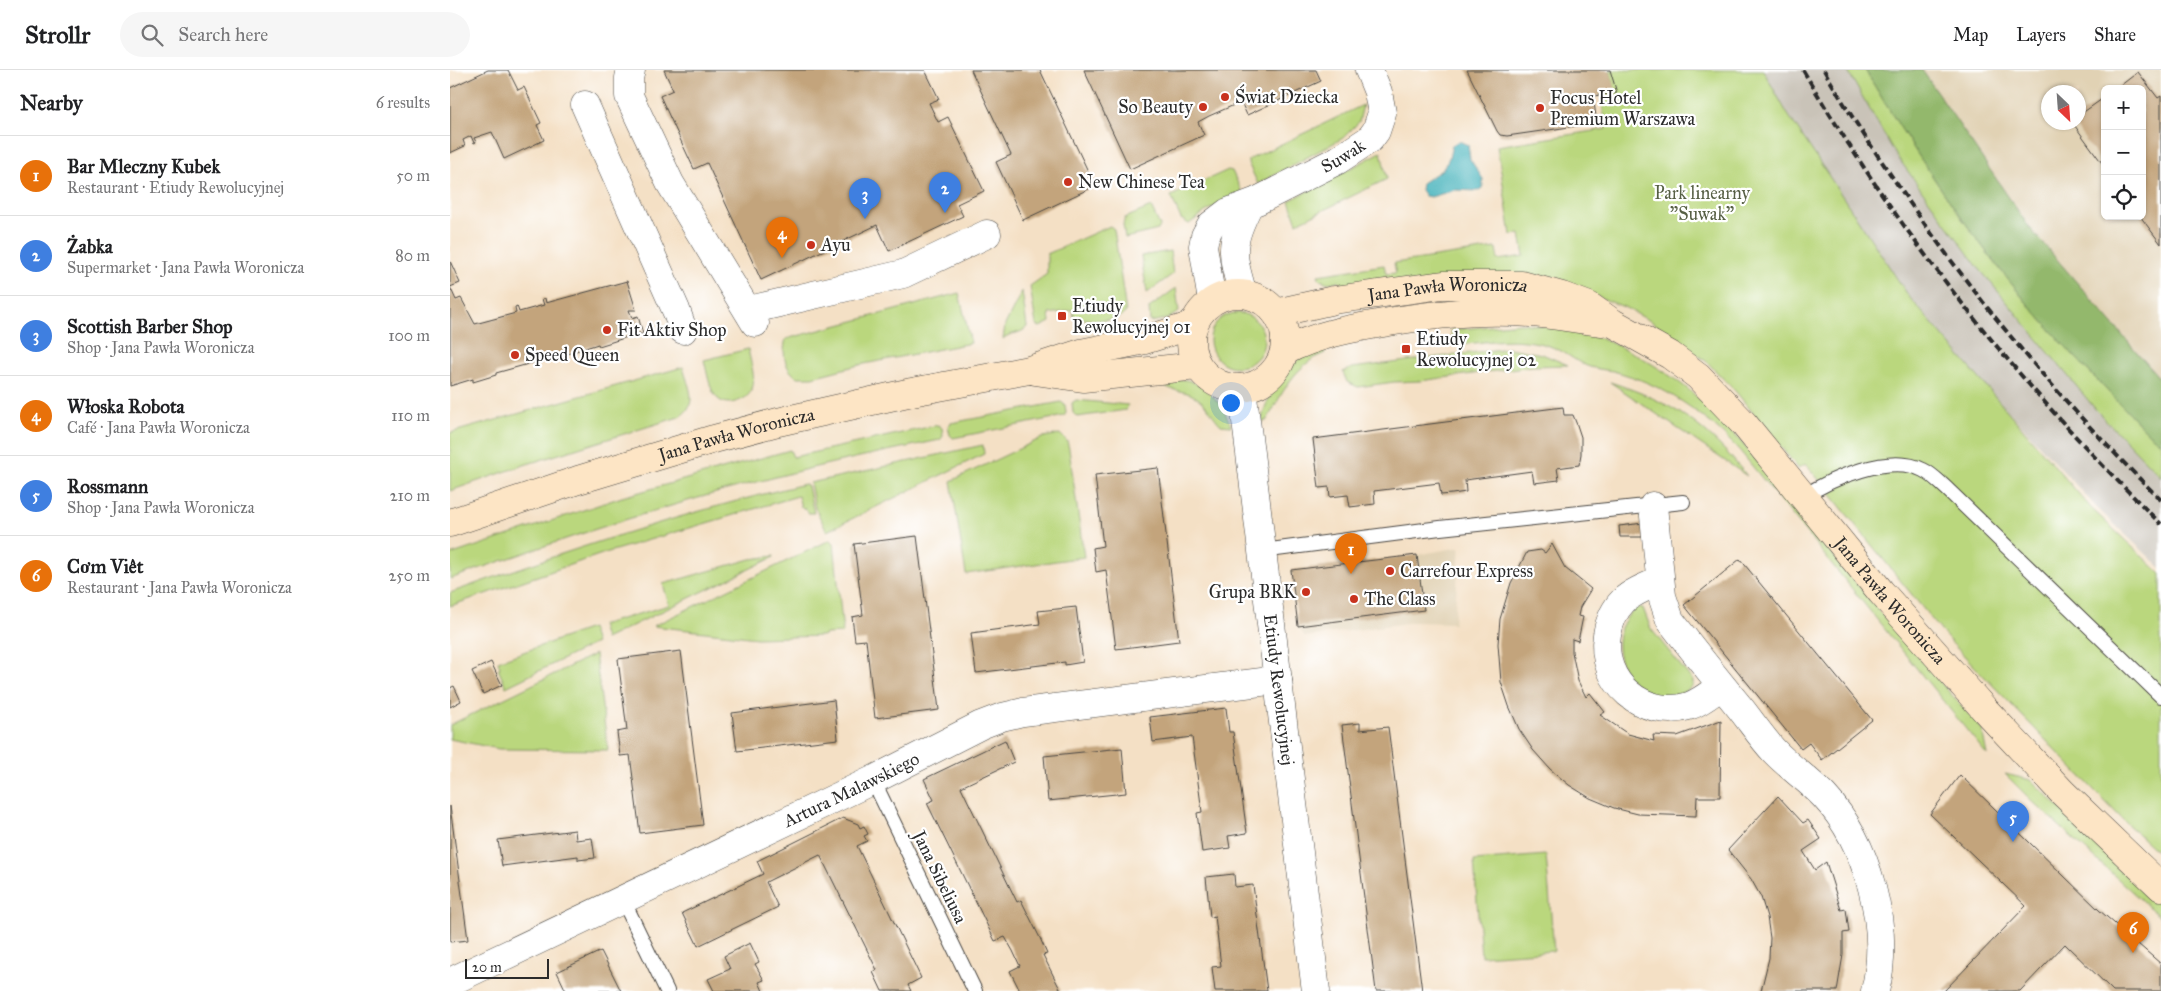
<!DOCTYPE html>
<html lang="en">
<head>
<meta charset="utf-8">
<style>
  :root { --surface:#fff; --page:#f6f6f6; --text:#202124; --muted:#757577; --line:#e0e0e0; --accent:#c8321e }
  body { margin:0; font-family:"IM FELL Great Primer",serif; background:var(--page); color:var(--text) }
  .controls { position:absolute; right:15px; top:15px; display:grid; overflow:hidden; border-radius:8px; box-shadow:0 1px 4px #0004 }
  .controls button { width:45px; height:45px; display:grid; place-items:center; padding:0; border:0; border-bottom:1px solid var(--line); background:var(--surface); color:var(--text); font:25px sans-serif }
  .compass { position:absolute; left:1591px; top:15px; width:45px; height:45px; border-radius:50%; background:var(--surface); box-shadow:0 1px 4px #0004; rotate:155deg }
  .scale { position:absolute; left:15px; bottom:12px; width:84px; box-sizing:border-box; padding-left:5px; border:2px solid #2b2b2b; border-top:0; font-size:14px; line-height:18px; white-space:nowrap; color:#2b2b2b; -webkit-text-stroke:4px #fff; paint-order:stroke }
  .you { position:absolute; left:780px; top:332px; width:18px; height:18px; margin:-12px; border:4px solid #fff; border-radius:50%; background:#1a73e8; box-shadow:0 0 0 8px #1a73e833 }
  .badge { display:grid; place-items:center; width:32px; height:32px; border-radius:50%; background:var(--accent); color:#fff; font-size:16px; font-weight:700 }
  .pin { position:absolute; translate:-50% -41px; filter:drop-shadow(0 1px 2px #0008) }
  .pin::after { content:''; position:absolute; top:26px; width:18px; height:15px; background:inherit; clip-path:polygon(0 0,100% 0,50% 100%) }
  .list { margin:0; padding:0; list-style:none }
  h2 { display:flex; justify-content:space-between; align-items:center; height:65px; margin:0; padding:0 20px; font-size:21px }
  h2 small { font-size:16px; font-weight:400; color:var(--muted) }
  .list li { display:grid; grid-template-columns:32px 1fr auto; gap:15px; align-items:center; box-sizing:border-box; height:80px; padding:0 20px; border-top:1px solid var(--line) }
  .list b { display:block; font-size:19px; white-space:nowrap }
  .list p { margin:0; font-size:16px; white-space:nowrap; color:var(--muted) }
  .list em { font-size:16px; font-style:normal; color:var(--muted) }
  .icon { flex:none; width:28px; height:28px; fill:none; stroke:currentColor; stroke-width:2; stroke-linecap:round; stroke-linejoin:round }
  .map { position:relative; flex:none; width:1711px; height:921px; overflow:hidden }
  header { display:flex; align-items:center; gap:30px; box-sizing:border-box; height:70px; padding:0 25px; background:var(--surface); border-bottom:1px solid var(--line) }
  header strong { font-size:24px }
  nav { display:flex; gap:28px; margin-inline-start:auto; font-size:18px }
  .search { width:350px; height:45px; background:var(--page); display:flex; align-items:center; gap:12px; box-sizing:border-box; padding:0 18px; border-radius:28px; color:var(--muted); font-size:19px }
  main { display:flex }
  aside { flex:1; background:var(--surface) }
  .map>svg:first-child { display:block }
</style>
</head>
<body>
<header>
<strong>Strollr</strong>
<div class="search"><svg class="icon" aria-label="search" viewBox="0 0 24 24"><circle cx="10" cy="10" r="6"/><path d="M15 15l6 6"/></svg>Search here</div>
<nav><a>Map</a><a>Layers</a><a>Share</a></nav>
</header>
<main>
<aside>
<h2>Nearby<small>6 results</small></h2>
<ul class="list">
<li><span class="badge" style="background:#e8710a">1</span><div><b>Bar Mleczny Kubek</b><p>Restaurant · Etiudy Rewolucyjnej</p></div><em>50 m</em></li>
<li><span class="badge" style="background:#3f7fe0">2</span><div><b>Żabka</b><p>Supermarket · Jana Pawła Woronicza</p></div><em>80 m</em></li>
<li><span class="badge" style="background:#3f7fe0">3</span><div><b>Scottish Barber Shop</b><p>Shop · Jana Pawła Woronicza</p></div><em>100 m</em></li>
<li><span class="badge" style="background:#e8710a">4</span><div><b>Włoska Robota</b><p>Café · Jana Pawła Woronicza</p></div><em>110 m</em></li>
<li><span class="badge" style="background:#3f7fe0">5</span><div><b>Rossmann</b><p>Shop · Jana Pawła Woronicza</p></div><em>210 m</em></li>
<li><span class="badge" style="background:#e8710a">6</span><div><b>Cơm Viêt</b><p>Restaurant · Jana Pawła Woronicza</p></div><em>250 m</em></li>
</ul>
</aside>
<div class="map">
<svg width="1711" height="921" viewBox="0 0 1711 921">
  <rect width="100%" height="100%" fill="#fff"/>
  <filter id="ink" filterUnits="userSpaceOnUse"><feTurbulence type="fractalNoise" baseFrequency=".02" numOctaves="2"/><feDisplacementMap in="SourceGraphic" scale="10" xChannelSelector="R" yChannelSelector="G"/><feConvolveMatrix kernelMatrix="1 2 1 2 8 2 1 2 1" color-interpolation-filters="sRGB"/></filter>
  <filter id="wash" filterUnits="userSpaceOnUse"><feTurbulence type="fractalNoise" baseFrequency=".0096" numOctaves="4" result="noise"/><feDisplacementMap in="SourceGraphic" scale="20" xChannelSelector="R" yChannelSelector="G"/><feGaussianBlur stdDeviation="1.12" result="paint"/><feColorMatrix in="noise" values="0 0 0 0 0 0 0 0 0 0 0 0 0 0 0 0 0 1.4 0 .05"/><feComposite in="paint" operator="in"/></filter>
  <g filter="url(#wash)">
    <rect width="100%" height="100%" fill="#f4e0c5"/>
    <!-- built -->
    <path fill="#e1d2b4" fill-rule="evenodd" d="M1415,0H1711V373L1521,161L1446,52ZM1655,19H1692V146H1655ZM1598,22H1628V52H1598Z
      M1010,477L1004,553L964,552L855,567L848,556L841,500L967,485Z"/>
    <!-- industrial -->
    <path fill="#c9c3b8" d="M1313,0H1397L1446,85L1527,196L1647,341L1711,407V498L1646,437L1536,317L1460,228L1337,43Z"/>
    <!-- green -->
    <path fill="#bad77d" stroke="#728154" d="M1160,0H1313L1337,43L1460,228L1641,438L1711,504V785L1675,752L1497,568L1356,394L1348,398L1286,322L1257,292L1202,252L1174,237L1146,226L891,222L889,211L879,213L870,210L868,205L934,195L936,204L946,203L944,193L1046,178L1048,190L1074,186L1070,164L1061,165L1047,76L1156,59L1151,25L1166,23Z
      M1397,0H1415C1463,81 1517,160 1577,233C1615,278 1657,320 1698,363L1711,373V407L1647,341L1527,196L1446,85Z
      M913,35L909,52L893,68L808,114L798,93V90Z
      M931,82L937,109L847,153L839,131Z
      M778,100L782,101L792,122L755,142L739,154L731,149L721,126Z
      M701,137L710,156L708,160L675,168L673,154L675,148Z
      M660,156L664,159L676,242C664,255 640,249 624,248L623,240L599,244L600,252L590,257L586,255L580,216L597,204V184Z
      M720,181L723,204L697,223L691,186Z
      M726,218L729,242L717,249L700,252L699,238Z
      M572,221L577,257C570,265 560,262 553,269L555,255Z
      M509,223L521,273L409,295L362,307H347C334,299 332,282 336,269Z
      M760 270a27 27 0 1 1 54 0a27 27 0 1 1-54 0Z
      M1071,253C1090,256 1111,257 1130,262C1167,272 1204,293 1234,316C1282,354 1319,407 1358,454C1414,524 1472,592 1532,659L1537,685L1290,381C1254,343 1214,314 1163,301C1155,300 1147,299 1140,297C1129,294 1118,284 1107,279C1074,265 1043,271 1009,275L1002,270L1001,260Z
      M873,278L875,283C844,295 832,324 817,350L812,352C812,332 837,295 855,285C861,282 867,280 873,278Z
      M1059,278L1092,284L1118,295L1082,296L970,311L944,312L908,317L897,312L893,302L902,298Z
      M298,279C302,300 313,325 285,332C279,334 272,333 267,328C259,319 257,301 254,290Z
      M233,297C238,317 250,334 229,347L74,395L0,421V363Z
      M709,310C718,310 731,308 740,311C759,318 775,337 781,356L771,355C762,346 758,335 747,328C734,318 719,324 709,310Z
      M1160,312C1223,332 1256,355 1297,406Z
      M626,330L678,335L676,340L627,347L623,343L622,333Z
      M611,332L615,335L616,343L614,346L503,368L500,365L498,356L501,353Z
      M488,355L492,358L493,366L490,370C437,381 383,392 330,406C218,434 109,470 0,509V485L172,427L340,380L343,387Z
      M610,364L617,371L619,379L634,487L516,504L501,411L594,367Z
      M533,375L534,384L377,461L365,438L360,413Z
      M355,414L358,416L364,443H358L357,440L351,437L348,426L155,483L0,536V523C116,481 234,442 355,414Z
      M380,470L384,473L393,563L376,564L372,566L307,568L203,556Z
      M324,486V487L155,569L151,555L219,535L213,514L301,489Z
      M1187,537L1193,538L1201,559L1243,611V616C1193,655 1138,576 1187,537Z
      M141,558L146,573L56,617L48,599L50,598L48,591Z
      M145,584L158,680L49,679L0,669V655Z
      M1555,704L1581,710L1711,836V848L1582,731Z
      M1096,785L1104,881L1031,886L1024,791Z"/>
    <!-- forest -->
    <path fill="#93b86c" stroke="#5f724c" d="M1415,0H1472L1579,157L1711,310V373L1698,363C1657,320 1615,278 1577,233C1517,160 1463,81 1415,0Z"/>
    <!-- water -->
    <path fill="#40b0b9" stroke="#366e72" d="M1009,71L1018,75L1020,89L1033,109V117L1028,121L1005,120L981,127L975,126L971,120L972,113L993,99L999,88L1002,75Z"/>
    <g id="blocks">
      <!-- building -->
      <path fill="#c3a47c" d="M38,0H58L68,20L74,17L91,53L87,55L94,70L54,89L42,62L24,68L26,72L24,73L21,66L13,70L15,76L0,83V18Z
        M214,0H475L489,29L479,33L488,52L498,47L534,121L507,134L513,146L439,181L427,155L311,210L257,93L244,99L210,26L223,20Z
        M521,0H590L645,116L573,150L546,92L561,85Z
        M634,0H866L871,11L797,45L791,32L759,46L748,52L754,65L680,99Z
        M1017,0H1160L1167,23L1143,26L1147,53L1057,66L1050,65L1047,61Z
        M1688,2L1708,28L1711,26V174L1690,146H1692V19H1666Z
        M1655,27V97L1622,52H1628V46Z
        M0,191L10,213L0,217L6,230L11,228L25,254L66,243L65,237L67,236L69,242L94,235L92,229L95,228L96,233L177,211L186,240H179L182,248L188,246L193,264L190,265V263L149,276L148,274L89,293V291L46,303V305L23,312V309L0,316Z
        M1113,337L1114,345H1123L1127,355L1131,367V384L1129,395L1107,398L1109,410L1084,413L1082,401L1015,410L1016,422L1002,424L991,425L989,413L924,421L925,434L900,437L898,425L880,427L879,417L869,418L863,369Z
        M708,398L729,571L666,579L656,500L646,502L643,478L653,476L645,405Z
        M1194,453L1195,467H1170L1169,456Z
        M467,466L489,640L425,648L416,570L405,571L402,547L413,545L404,474Z
        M1102,474L1115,498L1141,519L1130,537L1128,546L1133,547L1128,571L1122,569V582L1128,611L1136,627L1140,623L1155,642L1150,645L1178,664L1204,671L1203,665L1227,666L1271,650L1270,727H1247L1246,746L1188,744L1164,738L1140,728L1119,715L1100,699L1083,680L1069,659L1059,636L1051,612L1048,574L1050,549L1061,513L1077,482L1091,480L1095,483Z
        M967,485L974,540L848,556L841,500Z
        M1290,489L1422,650L1372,690L1359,673L1351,679L1234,535Z
        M626,537L633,592L615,595V592L526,603L521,563L590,554L588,541Z
        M231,581L253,755L190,763L180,685L170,686L167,662L177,660L168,589Z
        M41,592L52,615L33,624L22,601Z
        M4,616L11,631L0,637V618Z
        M384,630L388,669L287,681L282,643Z
        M776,638L779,662H783L797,763L778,766L780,778L752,782L747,743L752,742L742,667L703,672L700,647Z
        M910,653V660L938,657L972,921H926L892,655Z
        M555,670L564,692L511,717L567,832L571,830L590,868L597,884L593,885L611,921H570L560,901L570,896L563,881L555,867L545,871L477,733L484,730L474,709Z
        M672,678L676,723L598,731L594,686Z
        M1510,705L1649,840L1711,894V921H1663L1615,874L1570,921H1494L1576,836L1480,744Z
        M1328,726L1353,753L1358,750L1371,769L1353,781L1365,800L1376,792L1391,840L1396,839L1399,862L1393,863V885L1387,921H1311L1319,888L1320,868L1317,847L1311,827L1301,809L1278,780Z
        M0,736L18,870L0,872Z
        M393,748L408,754L410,758L414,756L418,764L414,766L417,771L407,776L471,908L458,915L461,921H432L423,902L427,900L370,785L316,812L328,837L248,876L232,843L313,804L307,791Z
        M125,760L126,770L142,768L145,788L128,790V786L52,796L48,770Z
        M784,804L785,817L803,815L817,921H765L762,897L771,896L765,846L760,847L756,807Z
        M300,873L309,892L305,894L314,910L309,912L313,921H264L258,909L280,899L274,886Z
        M151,881L171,921H116L107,902Z"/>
    </g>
  </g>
  <g filter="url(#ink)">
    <use href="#blocks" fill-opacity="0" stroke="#494642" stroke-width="1"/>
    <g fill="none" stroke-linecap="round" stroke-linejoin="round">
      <defs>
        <path id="lane" d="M1353,427C1382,408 1440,383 1473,400C1482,404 1489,412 1497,419L1711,626
          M812,481L990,458L1233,432
          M423,710L525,921
          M173,830L217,921"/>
        <g id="street">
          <path d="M181,0L179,8V26L220,113L305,253"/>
          <path d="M135,35L226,240L233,260"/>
          <path d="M793,224C781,183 779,174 799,135"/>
          <path id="s1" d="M762,231L753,176L755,166L761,155L778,142L807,131L888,90L920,69L926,61L932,43L928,22L919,0"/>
          <path d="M299,240L453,204L537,164"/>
          <path id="s2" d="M792,318L866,921"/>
          <path d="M1203,436L1212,526L1220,550C1243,580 1267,610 1291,639C1302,653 1312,668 1324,681C1339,697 1359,710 1374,726C1418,773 1441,859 1425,921"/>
          <path d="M1210,511C1198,516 1182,522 1173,531C1164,540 1159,553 1157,565C1149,612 1194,650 1239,636C1251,632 1261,623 1271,616"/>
          <path id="s3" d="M0,912L423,710L531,655L552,647L573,642L828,610"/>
        </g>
        <g id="secondary">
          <circle cx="788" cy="271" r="47"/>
          <path id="s4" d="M826,243L884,230L993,215H1072L1112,226L1139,236L1163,253L1220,285L1248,306L1294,354L1431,522L1535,640L1612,722L1711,817"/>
          <path d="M835,281C866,265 898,259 933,253C982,244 1030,239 1080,243C1104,244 1128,250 1152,252"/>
          <path d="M585,301L633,308L747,296"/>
          <path id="s5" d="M0,453L128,410L264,369L328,352L462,322L579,300L631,283L695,270L743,255"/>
        </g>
      </defs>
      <!-- lane casing -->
      <use href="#lane" stroke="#494642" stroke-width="16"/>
      <!-- street casing -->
      <use href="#street" stroke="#494642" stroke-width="29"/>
      <!-- secondary casing -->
      <use href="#secondary" stroke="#494642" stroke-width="29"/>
      <!-- lane -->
      <use href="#lane" stroke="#fff" stroke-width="14"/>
      <!-- street -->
      <use href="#street" stroke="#fff" stroke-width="28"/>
      <!-- secondary -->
      <use href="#secondary" stroke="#fde5c5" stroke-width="28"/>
      <!-- rail -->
      <path stroke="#2b2b2b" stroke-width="4" stroke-dasharray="8 4" stroke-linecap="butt" d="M1353,0C1451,167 1572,319 1711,454
        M1374,0C1395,37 1419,73 1443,108C1521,225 1611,332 1711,430"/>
    </g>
  </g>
  <!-- markers -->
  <g fill="#c8321e" stroke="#fff" stroke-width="2">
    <circle cx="775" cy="27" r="5"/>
    <circle cx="753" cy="37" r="5"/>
    <circle cx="1090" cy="38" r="5"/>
    <circle cx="618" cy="112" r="5"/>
    <circle cx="361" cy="175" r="5"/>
    <rect x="607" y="241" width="10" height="10" rx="2.5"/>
    <circle cx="157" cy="260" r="5"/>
    <rect x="951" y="274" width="10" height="10" rx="2.5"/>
    <circle cx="65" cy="285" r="5"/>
    <circle cx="940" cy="501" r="5"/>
    <circle cx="856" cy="522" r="5"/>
    <circle cx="904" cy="529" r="5"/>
  </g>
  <g text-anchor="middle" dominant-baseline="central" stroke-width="4.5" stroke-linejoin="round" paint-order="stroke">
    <!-- poi labels -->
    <g font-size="18" fill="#2b2b2b" stroke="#fff" text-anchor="start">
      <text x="785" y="27">Świat Dziecka</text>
      <text x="1100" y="28">Focus Hotel<tspan x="1100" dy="21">Premium Warszawa</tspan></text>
      <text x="743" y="37" text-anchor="end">So Beauty</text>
      <text x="628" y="112">New Chinese Tea</text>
      <text x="371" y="175">Ayu</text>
      <text x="622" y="236">Etiudy<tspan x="622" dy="21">Rewolucyjnej 01</tspan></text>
      <text x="167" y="260">Fit Aktiv Shop</text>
      <text x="966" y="269">Etiudy<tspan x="966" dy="21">Rewolucyjnej 02</tspan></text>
      <text x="75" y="285">Speed Queen</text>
      <text x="950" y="501">Carrefour Express</text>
      <text x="846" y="522" text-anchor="end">Grupa BRK</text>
      <text x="914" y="529">The Class</text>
    </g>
    <!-- street labels -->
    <g font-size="18" fill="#2b2b2b" stroke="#fff">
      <text stroke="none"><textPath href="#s1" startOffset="228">Suwak</textPath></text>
      <text stroke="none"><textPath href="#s4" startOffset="174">Jana Pawła Woronicza</textPath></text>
      <text stroke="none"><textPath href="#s5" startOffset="300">Jana Pawła Woronicza</textPath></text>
      <text stroke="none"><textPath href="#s4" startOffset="744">Jana Pawła Woronicza</textPath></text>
      <text stroke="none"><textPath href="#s2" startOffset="304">Etiudy Rewolucyjnej</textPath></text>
      <text stroke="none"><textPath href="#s3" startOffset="445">Artura Malawskiego</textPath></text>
      <text transform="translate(490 807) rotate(64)">Jana Sibeliusa</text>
    </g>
    <!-- park labels -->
    <g font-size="18" fill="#565f44" stroke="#fff">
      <text x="1252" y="123">Park linearny<tspan x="1252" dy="21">"Suwak"</tspan></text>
    </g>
  </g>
</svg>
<div class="controls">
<button>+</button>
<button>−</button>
<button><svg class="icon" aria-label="locate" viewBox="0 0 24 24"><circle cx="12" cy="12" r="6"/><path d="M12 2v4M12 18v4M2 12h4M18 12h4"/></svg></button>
</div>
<svg class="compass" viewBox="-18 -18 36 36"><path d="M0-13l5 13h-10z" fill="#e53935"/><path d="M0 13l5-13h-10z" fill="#757577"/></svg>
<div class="scale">20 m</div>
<div class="you"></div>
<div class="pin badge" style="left:901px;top:504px;background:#e8710a">1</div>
<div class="pin badge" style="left:495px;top:143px;background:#3f7fe0">2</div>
<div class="pin badge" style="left:415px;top:149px;background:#3f7fe0">3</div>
<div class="pin badge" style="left:332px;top:188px;background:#e8710a">4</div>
<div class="pin badge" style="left:1563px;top:772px;background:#3f7fe0">5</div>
<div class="pin badge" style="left:1683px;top:883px;background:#e8710a">6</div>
</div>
</main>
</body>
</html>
